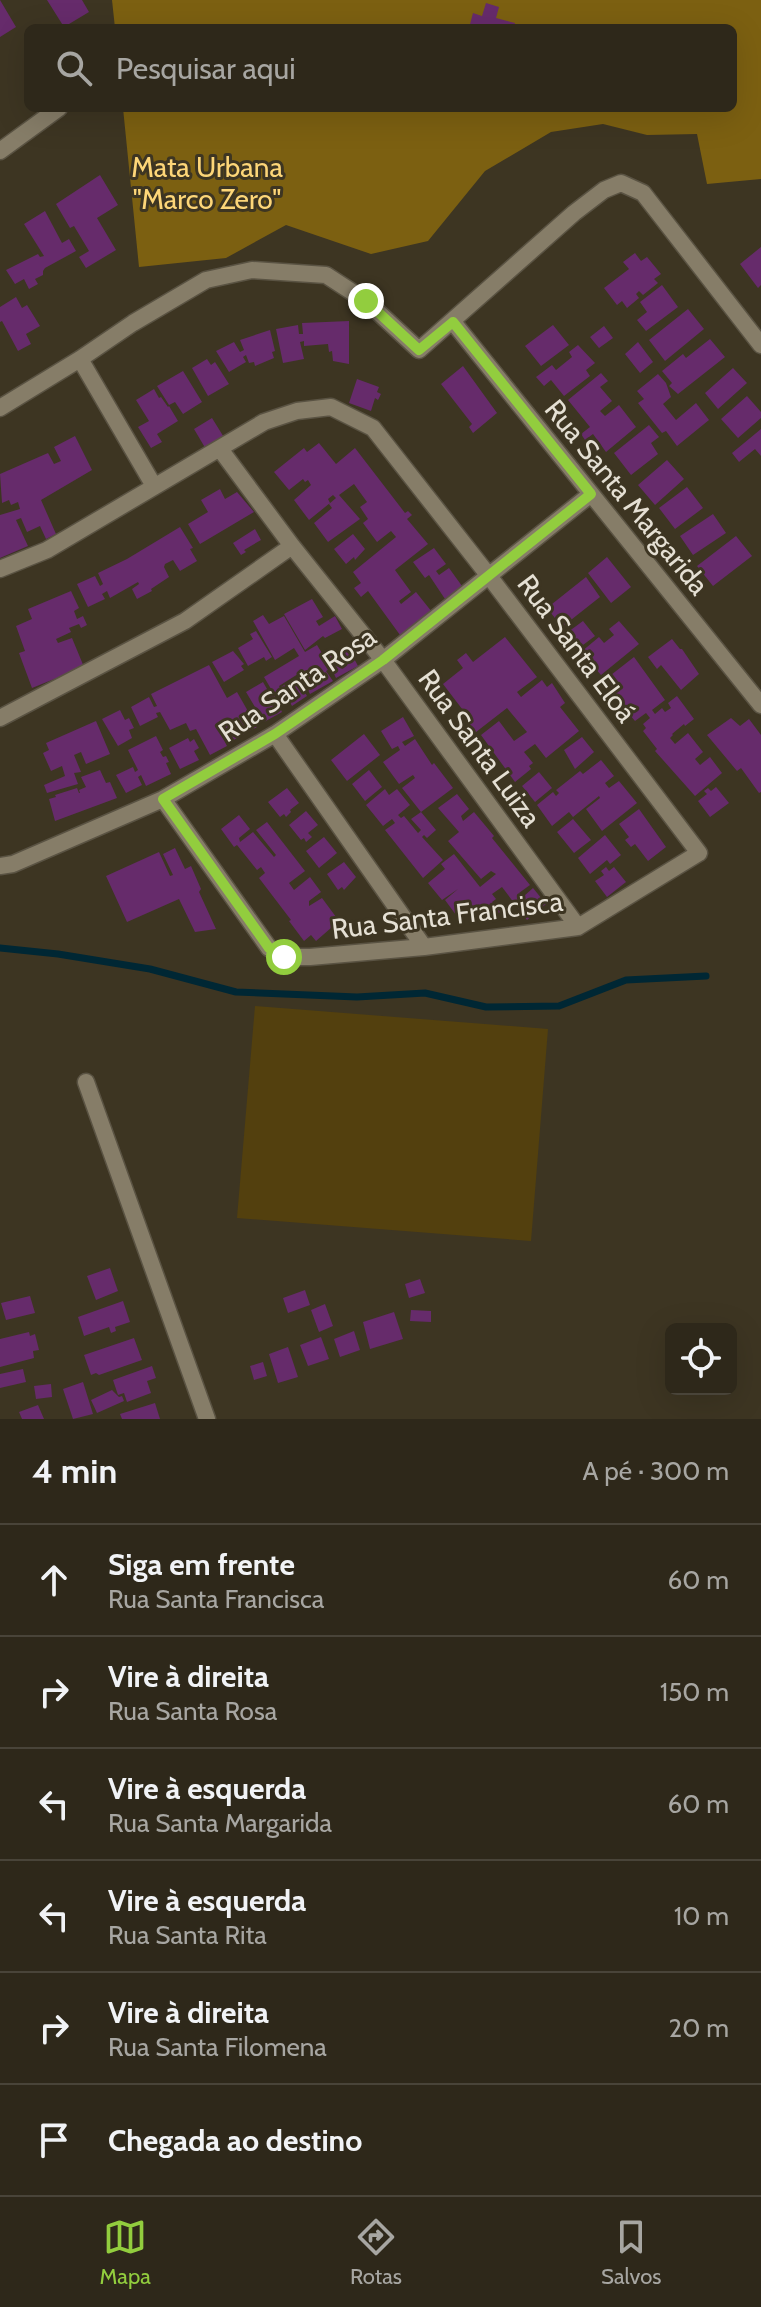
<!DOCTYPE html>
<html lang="pt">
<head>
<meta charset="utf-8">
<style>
  :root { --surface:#2e281a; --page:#363023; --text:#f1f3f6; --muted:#a7a6a2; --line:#494439; --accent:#92cd3e }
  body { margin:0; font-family:Cabin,sans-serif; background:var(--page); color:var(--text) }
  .controls { position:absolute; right:24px; bottom:24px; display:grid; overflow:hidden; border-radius:12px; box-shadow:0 8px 32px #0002 }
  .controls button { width:72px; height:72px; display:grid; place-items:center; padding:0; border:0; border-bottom:2px solid var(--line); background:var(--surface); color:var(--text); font:40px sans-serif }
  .stop { position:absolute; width:24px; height:24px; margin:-18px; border:6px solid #92cd3e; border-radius:50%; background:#fff }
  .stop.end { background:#92cd3e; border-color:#fff; box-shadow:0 2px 8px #0008 }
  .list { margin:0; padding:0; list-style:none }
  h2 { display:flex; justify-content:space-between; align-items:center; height:104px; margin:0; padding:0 32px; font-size:34px }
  h2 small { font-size:26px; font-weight:400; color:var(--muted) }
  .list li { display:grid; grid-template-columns:52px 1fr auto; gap:24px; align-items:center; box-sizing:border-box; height:112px; padding:0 32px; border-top:2px solid var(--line) }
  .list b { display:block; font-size:30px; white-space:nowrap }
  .list p { margin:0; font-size:26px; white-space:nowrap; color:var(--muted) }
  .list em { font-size:26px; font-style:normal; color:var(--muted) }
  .icon { flex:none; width:44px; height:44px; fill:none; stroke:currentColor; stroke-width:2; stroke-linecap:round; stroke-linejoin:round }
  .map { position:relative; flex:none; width:761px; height:1419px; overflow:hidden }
  .search { position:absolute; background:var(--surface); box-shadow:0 8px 32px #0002; left:24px; right:24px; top:24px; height:88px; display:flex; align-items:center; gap:20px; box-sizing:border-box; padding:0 28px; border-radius:12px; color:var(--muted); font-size:30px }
  .sheet { height:776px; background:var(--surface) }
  nav { display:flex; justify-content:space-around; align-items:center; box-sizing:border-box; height:112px; border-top:2px solid var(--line); background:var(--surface); font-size:22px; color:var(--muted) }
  nav a { display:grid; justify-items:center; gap:4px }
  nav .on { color:var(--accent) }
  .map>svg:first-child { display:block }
</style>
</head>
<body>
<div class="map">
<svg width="761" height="1419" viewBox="0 0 761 1419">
  <rect width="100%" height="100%" fill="#3d3522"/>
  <!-- green -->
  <path fill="#53400e" d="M255,1006L548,1029L531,1241L237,1218Z"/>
  <!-- forest -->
  <path fill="#7c6011" d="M112,0H761V179L707,184L697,134L647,135L603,124L551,132L485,171L428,241L371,254L286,225L226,258L139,267L123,108H733V28H115Z"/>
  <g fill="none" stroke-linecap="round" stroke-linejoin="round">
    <!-- stream -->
    <path stroke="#002734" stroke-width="7" d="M0,948L58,954L150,969L236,992L357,997L425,993L486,1007L559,1006L626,980L706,976"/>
  </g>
  <!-- building -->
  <path fill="#662b6b" d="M0,0L16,27L0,37Z
    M47,0H82L89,12L64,27Z
    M486,3L499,7L496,18L515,23L514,28H469L473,13L482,16Z
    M100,175L118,205L97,218L116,250L86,268L79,257L89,251L74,226L70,228L56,204Z
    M45,211L62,243L69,239L76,251L45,268L43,271V275L35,279L38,284L29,289L24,279L15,284L6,270L38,254L40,257L44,256L24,224Z
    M761,247V285L758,288L740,264Z
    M635,253L641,261L647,257L661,274L654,279L658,283L643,295L639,291L636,294L639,298L627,308L622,301L617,305L604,288L629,269L623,262Z
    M662,285L678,307L646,331L637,320L647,312L640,302Z
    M16,297L22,308L27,305L40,326L26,334L31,344L18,351L2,321L0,322V307Z
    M688,309L704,329L665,361L649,340Z
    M349,321V364L333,361L332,351L329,352L328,344L304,346V341L300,342L304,359L283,363L276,329L298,325L299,334H303L302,323Z
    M553,325L569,345L541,366L525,346Z
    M604,326L613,338L599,348L590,337Z
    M270,330L275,351L272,352L274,358L255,366L254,362L249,363L246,355L243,357L246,362L229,372L216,351L234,342L240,352L244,350L240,340Z
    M710,339L725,357L678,394L669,386L672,383L662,371L683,354L686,358Z
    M638,342L653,362L640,373L625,354Z
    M578,345L595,363L586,370L590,376L564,396L551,380L544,386L536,377L552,365L556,370L572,357L569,352Z
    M207,359L211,365L215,362L229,384L208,396L192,368Z
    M463,366L497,413L473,433L469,427L472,424L441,384Z
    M733,368L747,383L718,409L705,393Z
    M183,371L202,402L183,414L175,402L169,405L157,386Z
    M601,373L608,381L600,387L612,401L600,411L605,416L619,405L636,427L606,452L593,434L585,440L581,434L590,427L568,400Z
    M658,374L666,383L671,397L663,404L676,420L696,403L709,420L677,446L666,431L662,433L638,403L644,399L637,391Z
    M357,379L379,387L377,392L381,394L378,400L375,398L371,411L349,403Z
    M154,389L159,398L161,397L168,407L169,406L178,421L157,434L162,442L151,448L138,427L149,421L136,400Z
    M747,396L761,412V418L738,438L721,419Z
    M212,418L225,439L207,451L194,429Z
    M649,425L659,437L651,443L658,454L631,475L614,453Z
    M761,429V456L755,449L739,462L732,453Z
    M75,436L92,470L41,500L56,534L46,539L40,526L27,532L21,518L16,520L28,546L0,558V515L20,509L18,502L11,505L9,500L2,503L0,474L48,453L54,464L61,461L54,447Z
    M319,443L336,464L355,448L405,513L408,511L412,515L407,519L428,544L395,570L411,592L399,601L401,604L416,592L432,612L400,635L368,591L361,597L354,588L361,583L353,572L396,537L391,531L377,542L363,523L368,519L360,507L367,502L354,484L339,495L360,519L328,542L314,523L332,508L329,504L336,498L333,495L328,499L330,503L309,520L294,500L311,485L308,480L305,482L303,479L289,490L274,472L304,448L307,452Z
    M667,460L684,479L655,505L638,485Z
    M687,487L703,508L675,529L659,508Z
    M220,489L225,499L237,492L254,512L200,544L188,524L208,512L201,500Z
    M713,514L726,533L693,555L680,536Z
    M180,527L193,548L190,549L197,561L180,571L173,560L165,564L164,567L169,577L151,589L152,591L137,599L132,589L139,584L138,582L110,598L107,591L102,594L105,599L88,607L77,584L95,576L100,586L103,584L98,573L127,559Z
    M255,529L261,540L244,550L246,552L241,555L233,543Z
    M353,534L365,549L355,560L354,557L346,564L334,549Z
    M736,536L752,556L713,586L697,566Z
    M434,548L446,564L436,571L439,575L449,568L462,586L445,599L429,575L425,578L413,562Z
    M607,557L631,587L611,603L588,573Z
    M586,577L600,597L562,627L547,608Z
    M71,591L79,608L74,611L77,619L83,616L87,625L81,628L79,624L69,628L71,632L56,639L58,643L72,638L84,667L32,688L19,653L25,651L16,626L32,619L28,609Z
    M312,599L323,617L316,621L319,626L335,616L342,629L325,638L323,636L305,650L284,614Z
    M263,615L269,624L284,616L305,652L317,645L325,658L347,645L358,666L336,678L331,668L326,671L333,681L310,694L305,685L302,687L307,696L292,706L281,687L295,678L297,681L301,678L298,674L279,686L281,690L274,694L264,677L299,656L294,648L275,660L253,621Z
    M583,621L595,636L579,648L568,632Z
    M619,621L639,644L601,675L581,652L599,637L604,643L614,635L609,629Z
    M256,631L272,657L266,661L264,657L248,666L238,648L253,639L250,634Z
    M505,637L537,677L517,692L521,697L542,680L547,687L552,683L565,703L560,707L579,731L546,758L535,744L524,752L533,763L529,766L531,769L515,782L481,735L499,721L514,741L527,732L507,708L467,739L461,731L472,722L443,684L463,668L457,660L466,653L473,662Z
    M672,639L680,649H682L699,674L681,690L661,665L657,669L648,657Z
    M233,651L244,664L241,666L244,670L224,682L212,662Z
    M634,657L665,700L652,710L655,714L662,708L665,712L671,708L668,703L677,696L694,719L685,726L684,724L672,734L673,735L670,738L675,744L688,733L703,752L695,759L700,765L710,757L722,773L695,796L655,751L657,749L643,731L646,728L643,724L650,718L646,713L635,721L602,682Z
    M209,665L227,698L237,692L257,727L230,742L225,732L221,734L227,746L210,755L196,729L190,731L186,723L170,730L160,712L156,713L158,717L140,726L131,707L149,697L154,707L157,706L151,694Z
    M263,682L271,696L274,695L282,712L264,722L246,692Z
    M120,710L125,720L129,718L134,728L129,730L132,738L118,746L102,719Z
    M403,717L414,736L402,742L405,746L415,739L432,765L434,763L453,788L421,812L436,830L427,838L424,835L422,837L443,860L423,878L385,830L395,823L392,819L383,826L366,805L385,789L389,795L397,789L410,805L398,815L401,818L404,816L418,833L421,830L411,819L421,812L402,788L415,778L413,775L399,784L383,762L400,750L398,746L392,749L381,731Z
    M731,718L740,726L749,719L761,735V792L759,793L741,768L737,771L707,735Z
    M96,721L110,754L86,764L81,752L74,755L81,772L74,773L78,784L47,793L44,785L65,776L62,766L51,771L43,753L49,750L46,743Z
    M364,734L380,755L347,781L331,760Z
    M156,736L163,750L160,752L163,757L166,756L169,762L166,763L171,774L146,786L141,775L138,777L142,785L126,793L116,775L133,767L135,772L138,770L128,750Z
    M582,737L594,752L575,769L564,750Z
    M188,738L190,742L194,739L199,748L194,751L199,760L180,769L169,748Z
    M601,760L614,776L605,783L609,788L619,781L637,803L602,831L586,809L600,798L599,796L573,817L569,812L552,826L537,805L553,792L556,796L559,793L556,790L580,771L583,774Z
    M100,770L106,783L110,782L117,798L55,821L49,799L56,797L55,795L77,788L79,793H80L79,790L86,787L81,777Z
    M369,770L382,787L365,801L352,784Z
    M539,772L552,788L535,802L522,786Z
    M716,787L729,803L710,817L698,801L707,794L704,791L708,788L711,791Z
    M287,788L299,803L290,810L291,812L286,817L284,814L280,817L268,802Z
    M457,794L469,809L461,816L463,821L474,812L494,836L492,838L530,885L519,893L524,896L533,888L546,904L527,920L502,887L492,894L496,899L492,902L500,912L491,919L479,904L459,919L445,900L458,889L442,900L428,883L445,869L441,864L454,854L480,887L496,874L491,871L481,879L448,841L459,832L438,808Z
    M639,809L666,847L648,861L635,844L631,847L625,840L629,837L619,824Z
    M306,811L318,825L308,833L312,837L306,842L304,838L301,840L289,825Z
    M239,815L250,829L239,838L240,842L253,832L274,857L276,855L256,830L267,822L305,871L289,883L294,890L310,877L321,892L309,901V906L322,898L339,921L316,941L311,935L304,941L289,921L291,920L259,878L265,873L261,867L257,870L237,845L234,847L221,829Z
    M573,819L591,840L574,853L557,832Z
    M605,835L621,855L610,864L607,860L590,874L578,858Z
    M324,837L337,853L319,868L306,851Z
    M175,848L185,869L191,866L201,889L199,892L216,929L195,932L179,899L127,922L106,876L159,852L170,876L173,875L163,854Z
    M344,862L356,877L344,890L342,887L338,890L327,874Z
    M606,867L609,871L614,867L626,882L607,897L595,881L604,875L601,871Z
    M110,1268L118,1291L96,1300L87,1276Z
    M420,1279L425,1293L409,1298L405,1284Z
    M305,1290L310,1305L288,1313L283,1298Z
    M30,1296L35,1313L6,1320L1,1303Z
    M123,1301L130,1322L115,1327L116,1331L111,1333L109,1327L84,1336L78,1317Z
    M325,1304L333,1326L319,1332L311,1310Z
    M411,1310L431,1311V1322L410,1321Z
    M394,1312L403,1339L370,1349L363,1322Z
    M354,1331L360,1350L340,1357L334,1339Z
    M29,1332L30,1336L35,1334L39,1350L33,1351L34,1358L0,1367V1339Z
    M321,1337L329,1359L308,1366L300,1345Z
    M134,1338L142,1360L99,1375L96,1373L91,1375L84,1355Z
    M288,1347L298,1377L278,1383L269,1354Z
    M263,1362L267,1376L254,1380L250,1366Z
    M152,1366L156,1378L147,1381L151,1393L127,1402L124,1393L118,1395L113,1380Z
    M23,1369L26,1382L0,1388V1374Z
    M83,1382L93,1414L73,1419L63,1389Z
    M51,1384L52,1397L36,1399L34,1386Z
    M112,1390L119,1397L122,1396L124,1401L97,1413L91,1400Z
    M155,1403L160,1419H122L120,1414Z
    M38,1405L44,1419H22L19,1412Z"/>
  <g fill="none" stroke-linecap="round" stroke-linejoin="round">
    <defs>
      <path id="street" d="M0,151L59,108
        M453,322L761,705
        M80,359L154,486
        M0,408L80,359L133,323L206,280L252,270L326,275L366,301L419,350L574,213L604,190L621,183L643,193L761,345
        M220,449L292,546L383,660L578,927
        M0,569L47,550L264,422L297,411L331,407L373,428L489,576L699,853L578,927L424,947L310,957H284L269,948L163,799
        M0,718L185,621L292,546
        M275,734L424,947
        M0,866L13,864L163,799L275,734L383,660L591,494
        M86,1082L207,1419"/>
    </defs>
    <!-- street casing -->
    <use href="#street" stroke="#5a5343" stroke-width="19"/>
    <!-- street -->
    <use href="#street" stroke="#867d68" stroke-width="16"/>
  </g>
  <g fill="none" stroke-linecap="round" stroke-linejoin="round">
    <!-- route -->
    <path stroke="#92cd3e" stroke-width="10" d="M284,957L269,948L163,799L275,734L383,660L591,494L453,322L419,350L366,301"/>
  </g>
  <g text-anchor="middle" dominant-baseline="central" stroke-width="6" stroke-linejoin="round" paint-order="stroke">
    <!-- park labels -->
    <g font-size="28" fill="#fdd678" stroke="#3d3522">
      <text x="207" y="167">Mata Urbana<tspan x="207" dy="32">"Marco Zero"</tspan></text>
    </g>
    <!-- street labels -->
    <g font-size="28" fill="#e5e0d4" stroke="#3d3522">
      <text transform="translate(627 497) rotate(51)">Rua Santa Margarida</text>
      <text transform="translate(577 648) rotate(53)">Rua Santa Eloá</text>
      <text transform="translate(297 684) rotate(-34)">Rua Santa Rosa</text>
      <text transform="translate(480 748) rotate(54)">Rua Santa Luiza</text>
      <text transform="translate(447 915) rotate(-7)">Rua Santa Francisca</text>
    </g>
  </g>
</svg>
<div class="controls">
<button><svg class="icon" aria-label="locate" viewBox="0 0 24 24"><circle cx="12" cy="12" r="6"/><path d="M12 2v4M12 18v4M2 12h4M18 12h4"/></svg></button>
</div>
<div class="stop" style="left:284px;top:957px"></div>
<div class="stop end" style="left:366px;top:301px"></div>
<div class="search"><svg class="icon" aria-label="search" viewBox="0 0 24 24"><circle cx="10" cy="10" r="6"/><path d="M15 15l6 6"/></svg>Pesquisar aqui</div>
</div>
<section class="sheet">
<h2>4 min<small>A pé · 300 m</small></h2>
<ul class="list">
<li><svg class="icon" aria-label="ahead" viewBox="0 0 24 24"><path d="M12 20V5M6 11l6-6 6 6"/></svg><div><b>Siga em frente</b><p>Rua Santa Francisca</p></div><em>60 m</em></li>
<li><svg class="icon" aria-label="right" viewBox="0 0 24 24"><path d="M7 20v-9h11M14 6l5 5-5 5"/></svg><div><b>Vire à direita</b><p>Rua Santa Rosa</p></div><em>150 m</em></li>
<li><svg class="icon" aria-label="left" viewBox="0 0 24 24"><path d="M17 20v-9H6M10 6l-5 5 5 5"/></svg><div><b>Vire à esquerda</b><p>Rua Santa Margarida</p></div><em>60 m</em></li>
<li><svg class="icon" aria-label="left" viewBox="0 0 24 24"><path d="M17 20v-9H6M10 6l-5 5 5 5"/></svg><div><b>Vire à esquerda</b><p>Rua Santa Rita</p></div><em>10 m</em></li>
<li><svg class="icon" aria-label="right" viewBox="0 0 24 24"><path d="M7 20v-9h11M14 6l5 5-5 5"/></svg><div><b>Vire à direita</b><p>Rua Santa Filomena</p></div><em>20 m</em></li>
<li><svg class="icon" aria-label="arrive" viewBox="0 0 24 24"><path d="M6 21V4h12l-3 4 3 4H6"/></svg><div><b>Chegada ao destino</b></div></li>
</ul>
</section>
<nav>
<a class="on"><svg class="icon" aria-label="map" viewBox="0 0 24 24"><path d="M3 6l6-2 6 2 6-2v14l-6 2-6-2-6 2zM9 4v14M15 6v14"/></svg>Mapa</a>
<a><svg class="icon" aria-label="directions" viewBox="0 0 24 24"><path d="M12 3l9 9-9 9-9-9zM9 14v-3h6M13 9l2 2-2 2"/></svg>Rotas</a>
<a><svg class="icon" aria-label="saved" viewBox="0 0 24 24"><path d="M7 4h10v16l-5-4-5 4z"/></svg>Salvos</a>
</nav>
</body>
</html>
